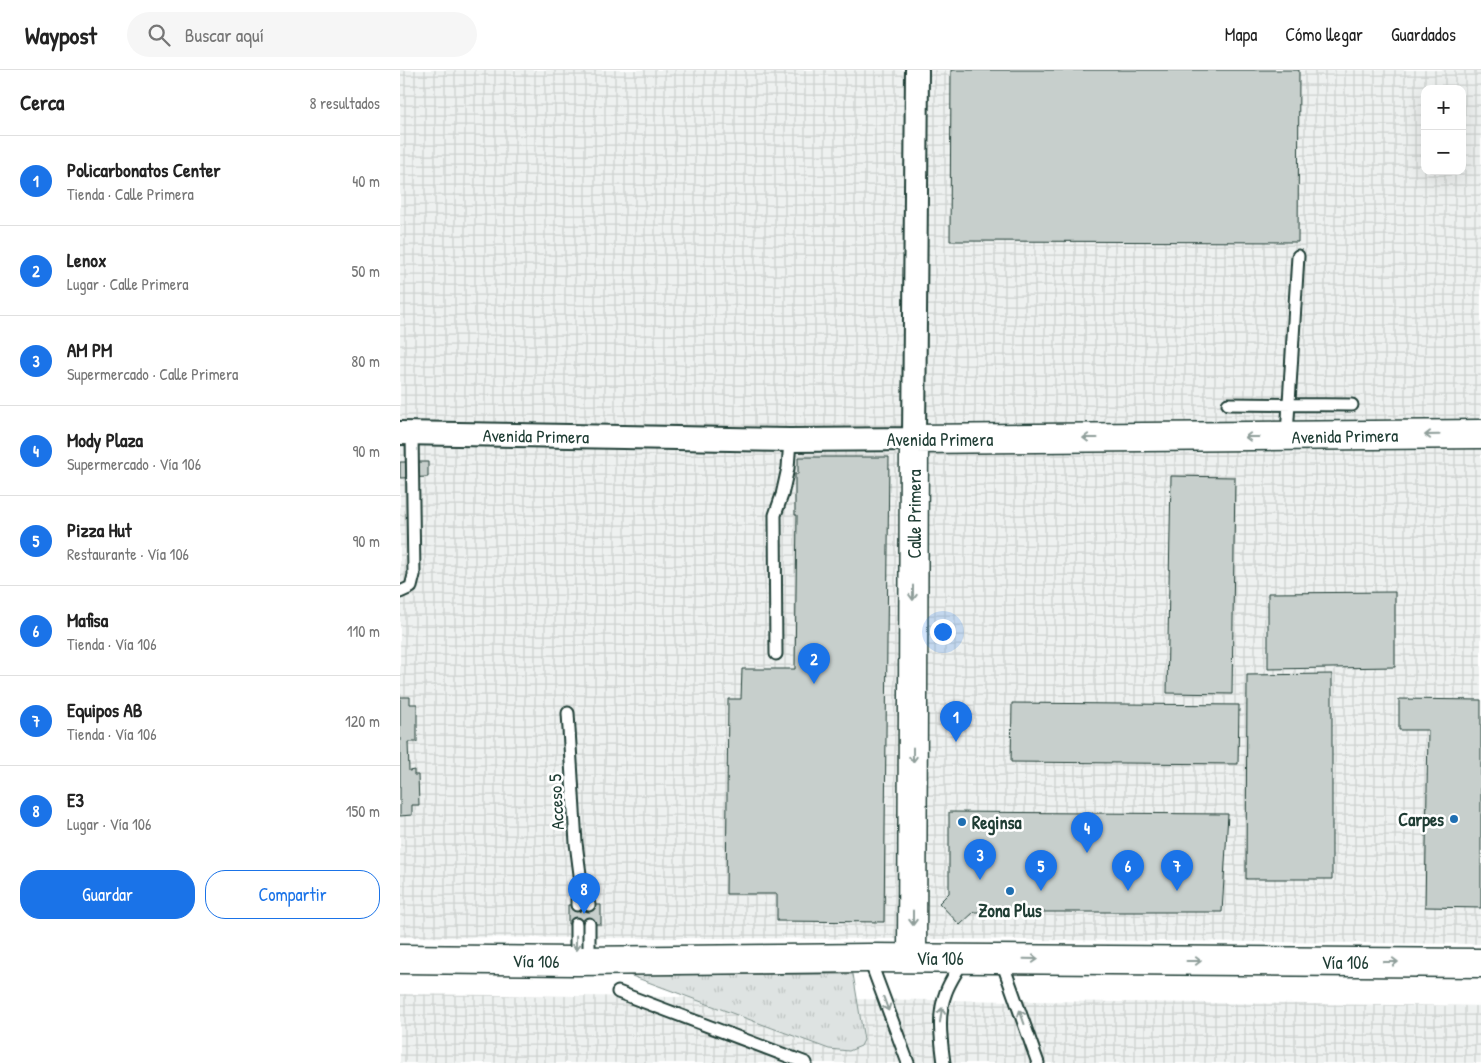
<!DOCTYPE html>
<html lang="es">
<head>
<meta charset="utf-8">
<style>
  :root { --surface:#fff; --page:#f6f6f6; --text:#222; --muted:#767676; --line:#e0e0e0; --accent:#1a73e8 }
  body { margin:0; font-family:"Patrick Hand",sans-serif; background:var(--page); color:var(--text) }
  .controls { position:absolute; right:15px; top:15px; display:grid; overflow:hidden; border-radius:10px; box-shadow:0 5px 20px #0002 }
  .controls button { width:45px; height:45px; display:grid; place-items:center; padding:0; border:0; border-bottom:1px solid var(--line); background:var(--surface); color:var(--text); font:25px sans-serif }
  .you { position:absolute; left:542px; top:561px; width:18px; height:18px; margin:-12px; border:4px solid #fff; border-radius:50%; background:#1a73e8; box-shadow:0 0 0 8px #1a73e833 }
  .badge { display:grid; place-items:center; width:32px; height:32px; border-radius:50%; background:var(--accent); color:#fff; font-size:16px; font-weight:700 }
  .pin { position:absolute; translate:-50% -41px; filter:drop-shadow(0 1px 2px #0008) }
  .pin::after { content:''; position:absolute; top:26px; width:18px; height:15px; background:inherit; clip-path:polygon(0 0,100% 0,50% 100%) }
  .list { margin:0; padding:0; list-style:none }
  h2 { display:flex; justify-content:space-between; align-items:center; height:65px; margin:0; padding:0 20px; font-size:21px }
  h2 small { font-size:16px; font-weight:400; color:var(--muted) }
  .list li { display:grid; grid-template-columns:32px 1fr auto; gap:15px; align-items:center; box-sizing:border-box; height:90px; padding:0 20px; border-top:1px solid var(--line) }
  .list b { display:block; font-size:19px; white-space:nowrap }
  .list p { margin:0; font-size:16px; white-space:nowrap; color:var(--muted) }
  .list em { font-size:16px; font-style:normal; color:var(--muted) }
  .actions { display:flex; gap:10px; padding:15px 20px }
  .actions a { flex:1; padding:11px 0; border:1px solid var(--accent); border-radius:20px; text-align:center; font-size:18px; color:var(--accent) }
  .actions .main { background:var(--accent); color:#fff }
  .icon { flex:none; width:28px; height:28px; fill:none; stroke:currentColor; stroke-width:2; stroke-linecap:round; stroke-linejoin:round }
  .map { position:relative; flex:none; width:1081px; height:993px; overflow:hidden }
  header { display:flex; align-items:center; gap:30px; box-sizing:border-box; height:70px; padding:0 25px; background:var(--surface); border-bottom:1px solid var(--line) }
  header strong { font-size:24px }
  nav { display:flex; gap:28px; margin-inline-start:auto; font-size:18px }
  .search { width:350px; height:45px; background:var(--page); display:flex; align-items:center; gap:12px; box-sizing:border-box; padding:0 18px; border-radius:28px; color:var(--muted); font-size:19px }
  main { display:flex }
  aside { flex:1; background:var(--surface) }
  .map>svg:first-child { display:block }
</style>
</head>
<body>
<header>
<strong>Waypost</strong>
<div class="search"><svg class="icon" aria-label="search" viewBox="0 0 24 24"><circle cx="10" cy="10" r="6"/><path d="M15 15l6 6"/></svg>Buscar aquí</div>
<nav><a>Mapa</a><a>Cómo llegar</a><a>Guardados</a></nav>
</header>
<main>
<aside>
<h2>Cerca<small>8 resultados</small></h2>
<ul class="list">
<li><span class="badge">1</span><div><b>Policarbonatos Center</b><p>Tienda · Calle Primera</p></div><em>40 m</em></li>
<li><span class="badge">2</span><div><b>Lenox</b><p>Lugar · Calle Primera</p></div><em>50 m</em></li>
<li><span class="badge">3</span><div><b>AM PM</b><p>Supermercado · Calle Primera</p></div><em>80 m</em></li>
<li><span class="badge">4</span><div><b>Mody Plaza</b><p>Supermercado · Vía 106</p></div><em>90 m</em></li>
<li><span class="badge">5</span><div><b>Pizza Hut</b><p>Restaurante · Vía 106</p></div><em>90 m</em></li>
<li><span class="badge">6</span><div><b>Mafisa</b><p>Tienda · Vía 106</p></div><em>110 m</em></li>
<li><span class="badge">7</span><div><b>Equipos AB</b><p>Tienda · Vía 106</p></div><em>120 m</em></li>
<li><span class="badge">8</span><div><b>E3</b><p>Lugar · Vía 106</p></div><em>150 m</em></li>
</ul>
<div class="actions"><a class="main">Guardar</a><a>Compartir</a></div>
</aside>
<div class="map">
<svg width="1081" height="993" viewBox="0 0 1081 993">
  <defs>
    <pattern id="industrial-grid" width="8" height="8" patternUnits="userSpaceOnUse" patternTransform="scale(1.25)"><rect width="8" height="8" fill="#eef1f0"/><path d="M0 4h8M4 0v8" fill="none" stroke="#ccd0ce"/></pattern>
    <pattern id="park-tufts" width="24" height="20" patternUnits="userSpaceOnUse" patternTransform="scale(1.25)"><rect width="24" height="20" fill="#dee3e2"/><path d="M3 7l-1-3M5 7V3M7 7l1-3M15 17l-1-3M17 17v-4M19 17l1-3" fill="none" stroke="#bec4c2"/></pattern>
  </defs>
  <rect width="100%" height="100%" fill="#fff"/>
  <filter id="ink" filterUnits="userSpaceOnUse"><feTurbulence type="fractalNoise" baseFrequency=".02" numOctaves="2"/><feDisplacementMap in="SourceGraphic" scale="10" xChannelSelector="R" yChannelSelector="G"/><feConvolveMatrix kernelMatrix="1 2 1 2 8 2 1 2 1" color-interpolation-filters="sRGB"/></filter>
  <g filter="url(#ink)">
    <!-- industrial -->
    <path fill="url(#industrial-grid)" fill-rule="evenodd" d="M0,0H1081V874L542,869L0,867ZM1025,19H1062V101H1025Z
      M0,924L1081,936V993H0Z"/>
    <!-- park -->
    <path fill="url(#park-tufts)" stroke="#7e908b" d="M453,904L464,970L461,976L449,981L429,979L229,905Z"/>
    <!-- building -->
    <path fill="#c7cfcc" stroke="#1f3d34" d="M551,0H899L898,172L550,171Z
      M398,387H489L484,852L377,851V824H326L328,629H341L342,599H395L397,445H395V404H398Z
      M0,392H28V407L0,408Z
      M771,406L835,407L832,624L767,623Z
      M995,522V597L868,599V523Z
      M932,604V809H846L847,605Z
      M0,627H10V634H17V672H8L9,701L14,700V705H18L19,735H12V745L0,746Z
      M999,629L1081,630V838L1025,837L1028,660H999Z
      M612,633L839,635L838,694L611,692Z
      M549,742L828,744L822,842H574L560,855L539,833L549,823Z
      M168,835H201V854H168Z"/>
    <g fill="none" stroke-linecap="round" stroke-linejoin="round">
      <defs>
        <path id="lane" d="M828,334L952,335
          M887,365L898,186
          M0,522L11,517L14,505L12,364
          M376,584L375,445L382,425L388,398L390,370
          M168,643L176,773L182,820L188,831L189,835
          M177,835V830L182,820
          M189,854V891
          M469,888L508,993
          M601,889L638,993
          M176,891V854
          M218,922L406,993
          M544,993C541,969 537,945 546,922C550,911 558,900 563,890"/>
        <path id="street" d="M0,363L390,370L514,369L517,0"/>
        <path id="secondary" d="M512,888L514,369L1081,364
          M0,889L176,891L469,888L1081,893"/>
      </defs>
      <!-- lane casing -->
      <use href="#lane" stroke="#1f3d34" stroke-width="15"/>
      <!-- street casing -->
      <use href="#street" stroke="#1f3d34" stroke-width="26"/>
      <!-- secondary casing -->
      <use href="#secondary" stroke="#1f3d34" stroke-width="31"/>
      <!-- lane -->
      <use href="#lane" stroke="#fff" stroke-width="11"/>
      <!-- street -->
      <use href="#street" stroke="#fff" stroke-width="22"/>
      <!-- secondary -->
      <use href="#secondary" stroke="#fff" stroke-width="28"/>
    </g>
    <!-- one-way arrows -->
    <defs><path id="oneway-shaft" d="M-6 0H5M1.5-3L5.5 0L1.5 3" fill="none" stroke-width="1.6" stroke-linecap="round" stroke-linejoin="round" transform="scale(1.25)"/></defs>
    <g stroke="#8f9e9a">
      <use href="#oneway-shaft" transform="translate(1032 365) rotate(179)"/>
      <use href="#oneway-shaft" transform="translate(852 367) rotate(180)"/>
      <use href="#oneway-shaft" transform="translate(690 368) rotate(180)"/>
      <use href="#oneway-shaft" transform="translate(513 523) rotate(90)"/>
      <use href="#oneway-shaft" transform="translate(513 685) rotate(90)"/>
      <use href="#oneway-shaft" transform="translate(513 848) rotate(90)"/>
      <use href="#oneway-shaft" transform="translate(176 873) rotate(91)"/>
      <use href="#oneway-shaft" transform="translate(631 889) rotate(1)"/>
      <use href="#oneway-shaft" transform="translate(794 891)"/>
      <use href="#oneway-shaft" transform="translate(991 892)"/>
      <use href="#oneway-shaft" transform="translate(486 934) rotate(70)"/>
      <use href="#oneway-shaft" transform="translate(541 945) rotate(-82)"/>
      <use href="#oneway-shaft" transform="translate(622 947) rotate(-109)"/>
    </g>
  </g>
  <!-- markers -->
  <g fill="#1f6fb2" stroke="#fff" stroke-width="2">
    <circle cx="1054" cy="749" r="5"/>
    <circle cx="562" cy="752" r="5"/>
    <circle cx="610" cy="821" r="5"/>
  </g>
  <g text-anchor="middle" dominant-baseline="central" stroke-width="5" stroke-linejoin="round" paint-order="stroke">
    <!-- street labels -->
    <g font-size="18" fill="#1f3d34" stroke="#fff">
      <text transform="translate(136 366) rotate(1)">Avenida Primera</text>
      <text transform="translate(945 366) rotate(-1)">Avenida Primera</text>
      <text x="540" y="369">Avenida Primera</text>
      <text transform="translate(514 444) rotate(-90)">Calle Primera</text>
      <text transform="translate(156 732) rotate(-93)">Acceso 5</text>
      <text x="540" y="888">Vía 106</text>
      <text transform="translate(136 891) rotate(1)">Vía 106</text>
      <text x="945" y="892">Vía 106</text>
    </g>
    <!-- poi labels -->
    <g font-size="18" font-weight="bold" fill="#1f3d34" stroke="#fff" text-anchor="end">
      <text x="1044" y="749">Carpes</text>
      <text x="572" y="752" text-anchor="start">Reginsa</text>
      <text x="610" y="840" text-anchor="middle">Zona Plus</text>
    </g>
  </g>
</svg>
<div class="controls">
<button>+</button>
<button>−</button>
</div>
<div class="you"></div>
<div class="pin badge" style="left:556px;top:672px">1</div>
<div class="pin badge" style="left:414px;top:614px">2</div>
<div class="pin badge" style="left:580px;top:810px">3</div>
<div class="pin badge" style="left:687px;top:783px">4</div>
<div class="pin badge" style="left:641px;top:821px">5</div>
<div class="pin badge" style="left:728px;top:821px">6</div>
<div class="pin badge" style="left:777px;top:821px">7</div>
<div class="pin badge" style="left:184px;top:844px">8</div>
</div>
</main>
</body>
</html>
